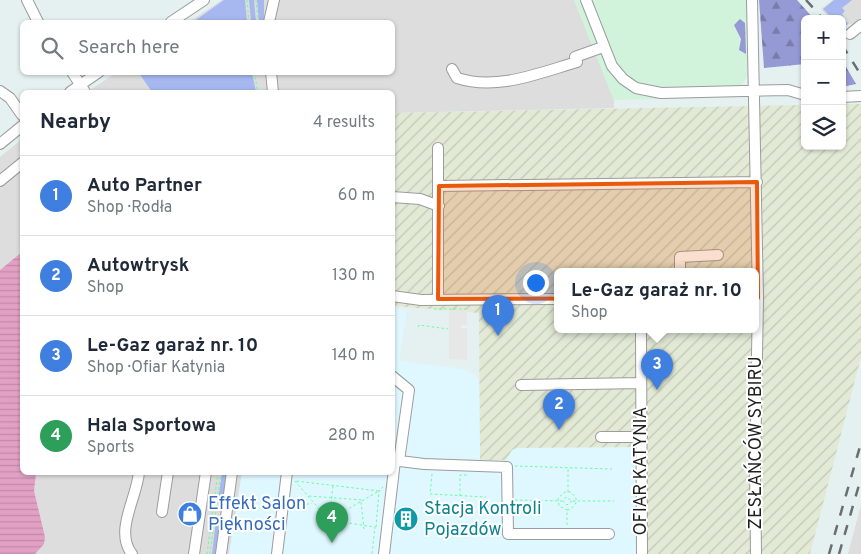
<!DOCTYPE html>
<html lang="en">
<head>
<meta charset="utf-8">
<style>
  :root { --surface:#fff; --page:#f6f6f7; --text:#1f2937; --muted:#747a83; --line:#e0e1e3; --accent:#117334 }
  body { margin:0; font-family:Overpass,sans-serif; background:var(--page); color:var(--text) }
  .controls { position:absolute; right:15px; top:15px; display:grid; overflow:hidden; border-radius:8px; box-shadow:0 1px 4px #0004 }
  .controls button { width:45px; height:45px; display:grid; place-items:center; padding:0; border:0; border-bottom:1px solid var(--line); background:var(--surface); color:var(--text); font:25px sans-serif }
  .you { position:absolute; left:535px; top:282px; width:18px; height:18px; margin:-12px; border:4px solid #fff; border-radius:50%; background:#1a73e8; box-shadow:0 0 0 8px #1a73e833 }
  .badge { display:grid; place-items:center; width:32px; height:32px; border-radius:50%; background:var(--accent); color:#fff; font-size:16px; font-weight:700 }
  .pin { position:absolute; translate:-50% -41px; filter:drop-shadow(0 1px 2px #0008) }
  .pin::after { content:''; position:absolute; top:26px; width:18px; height:15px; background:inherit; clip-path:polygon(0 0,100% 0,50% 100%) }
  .popup { position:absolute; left:554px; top:268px; width:205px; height:65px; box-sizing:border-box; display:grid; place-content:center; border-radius:8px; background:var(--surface); filter:drop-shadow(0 1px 4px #0005); font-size:16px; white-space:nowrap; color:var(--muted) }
  .popup b { font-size:19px; color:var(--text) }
  .popup::after { content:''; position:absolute; left:50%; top:100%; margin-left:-10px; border:10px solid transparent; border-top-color:var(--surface) }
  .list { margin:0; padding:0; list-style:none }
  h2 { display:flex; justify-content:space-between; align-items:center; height:65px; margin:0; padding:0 20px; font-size:21px }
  h2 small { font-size:16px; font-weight:400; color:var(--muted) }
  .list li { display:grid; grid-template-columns:32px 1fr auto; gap:15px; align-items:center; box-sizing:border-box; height:80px; padding:0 20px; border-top:1px solid var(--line) }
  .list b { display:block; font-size:19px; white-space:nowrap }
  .list p { margin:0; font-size:16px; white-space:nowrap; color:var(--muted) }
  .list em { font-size:16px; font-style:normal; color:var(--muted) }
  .icon { flex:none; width:28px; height:28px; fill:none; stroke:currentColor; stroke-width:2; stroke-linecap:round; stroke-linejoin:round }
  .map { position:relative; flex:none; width:861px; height:554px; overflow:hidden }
  .search { position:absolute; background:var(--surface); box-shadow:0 1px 4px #0004; left:20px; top:20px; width:375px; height:55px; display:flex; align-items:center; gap:12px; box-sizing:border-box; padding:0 18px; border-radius:8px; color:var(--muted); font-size:19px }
  .panel { position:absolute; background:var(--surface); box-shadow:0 1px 4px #0004; left:20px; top:90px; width:375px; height:385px; border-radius:8px }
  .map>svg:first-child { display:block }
</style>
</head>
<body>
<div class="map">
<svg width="861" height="554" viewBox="0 0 861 554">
  <defs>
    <pattern id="industrial-furrows" width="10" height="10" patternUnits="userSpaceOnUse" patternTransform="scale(1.25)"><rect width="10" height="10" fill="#e2ead6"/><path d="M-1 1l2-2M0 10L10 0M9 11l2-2" fill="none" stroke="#c1c8b7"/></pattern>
    <pattern id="forest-firs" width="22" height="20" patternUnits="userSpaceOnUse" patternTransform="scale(1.25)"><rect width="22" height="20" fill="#9599d4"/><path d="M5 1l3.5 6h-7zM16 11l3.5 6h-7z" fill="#797cab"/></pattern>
    <pattern id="water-rules" width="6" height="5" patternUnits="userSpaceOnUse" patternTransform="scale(1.25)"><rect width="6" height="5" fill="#e2a1c4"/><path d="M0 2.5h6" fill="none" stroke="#c18aa8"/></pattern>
  </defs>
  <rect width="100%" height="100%" fill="#e4f1f0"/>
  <!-- residential -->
  <path fill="#dcdddc" d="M222,0H574L614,100V108L393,113L392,92H87L116,73L392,72V22H189Z
    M833,0H861V19L855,24H848L842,28V19H830L821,9Z
    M22,139V472L242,473L229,554H0V157Z
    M861,505V554H848Z"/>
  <!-- commercial -->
  <path fill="#d2f3db" d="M574,0H747L748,76L741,85V97L614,100Z"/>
  <!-- industrial -->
  <path fill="url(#industrial-furrows)" fill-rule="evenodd" d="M842,104H861V357L810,554H638L507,460H480L479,313L393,306L392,113L805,105V146H842ZM558,271H756V329H558Z"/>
  <!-- education -->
  <path fill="#dff7ff" d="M393,308L407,310L399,361L464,369L475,375L479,382L480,460H506L512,450L517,448L639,447L638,554H229L242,473L392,472Z"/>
  <!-- grass -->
  <path fill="#a6b8ef" d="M224,0H245L247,22H193Z
    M249,0H254L256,22H251Z
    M257,0H264V22H259Z
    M834,0H852L842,8L845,11L842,14L848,24L844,27L842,19H833L823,9Z
    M139,73H252L256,92H152Z
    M222,473H229L222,501L218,500Z
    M216,520L220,521L218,554H212Z"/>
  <!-- forest -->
  <path fill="url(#forest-firs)" d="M759,0H797L814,19H805V64L764,68Z
    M740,19L745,23L746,54L739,50L741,39L734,25Z
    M842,60L856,84L842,87Z"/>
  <!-- parking -->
  <path fill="#e7e7e7" d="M452,310H467V325H461V328H467V360L449,359V312Z"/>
  <!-- water -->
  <path fill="url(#water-rules)" d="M22,252V472L36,473L34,491L45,537L44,544L35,554H0V270Z"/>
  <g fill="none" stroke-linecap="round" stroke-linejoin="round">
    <defs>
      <path id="minor" d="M27,0L38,22
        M586,0L612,66L623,79L636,88L661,93L788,90L805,95
        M752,0L758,298L755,468L756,554
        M171,22L204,0
        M269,22L274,0
        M850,34L861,25
        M452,69L457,78C497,91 539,73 577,62L575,57L603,47
        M72,72L85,92
        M271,72L273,92
        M0,91L10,98L22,115
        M70,92L99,72
        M842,97L861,96
        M0,144L22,126
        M0,181L22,163
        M439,186L757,182
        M392,197L420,199L439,206
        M680,271V257L718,255
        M392,296L421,300L558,299
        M438,299V148
        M641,329L642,554
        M392,376L409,390L399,461
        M521,385L641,383
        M601,437H642
        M392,460L424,464L507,467L508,534H609
        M162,512L168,472
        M132,554C114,531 137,498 139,472
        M194,554L206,472
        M221,554L232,472
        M277,554L287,472
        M384,554L395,461"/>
    </defs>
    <!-- minor casing -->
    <use href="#minor" stroke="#9c9c9c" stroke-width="12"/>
    <!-- path -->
    <path stroke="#67ff9b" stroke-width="1" stroke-dasharray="2.5 2.5" stroke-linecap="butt" d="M247,0L249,22
      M256,0L258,22
      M254,72L258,92
      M434,309H465
      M418,327L419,325L448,329
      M392,332V343
      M515,466L612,469
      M432,474L430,494L486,497
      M295,481L329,520L379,491L296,481
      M333,486L329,520L375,527L372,554
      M568,492V468
      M309,496L362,500
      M460,496V475H468
      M515,500L563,501
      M572,501L567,505L563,501L566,497L572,501H614
      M361,502L364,529
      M292,508L312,503
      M567,525V510L571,509L576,503V498L571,492H565L558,498L559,506L567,510
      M376,527L379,491L383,487
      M207,554L218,472
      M210,554L221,472"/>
    <!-- minor -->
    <use href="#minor" stroke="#fff" stroke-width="10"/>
    <!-- rail -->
    <path stroke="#6d6d6d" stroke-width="2.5" stroke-dasharray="10 10" stroke-linecap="butt" d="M806,0L823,19
      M842,45L861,75
      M829,554L861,443
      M839,554L861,478"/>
  </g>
  <!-- marked area -->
  <path fill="#e8590c" fill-opacity="0.2" stroke="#e8590c" stroke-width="4" stroke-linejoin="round" d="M757,182L758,298L438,299L439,186Z"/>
  <!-- icons -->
  <defs>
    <symbol id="shop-disc" viewBox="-11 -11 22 22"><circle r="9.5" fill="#3f7fe0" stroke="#fff"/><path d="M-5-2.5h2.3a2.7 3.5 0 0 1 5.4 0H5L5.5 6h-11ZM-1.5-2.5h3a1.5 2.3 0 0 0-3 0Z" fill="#fff"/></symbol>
    <symbol id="building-disc" viewBox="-11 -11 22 22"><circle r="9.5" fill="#0f9aa8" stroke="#fff"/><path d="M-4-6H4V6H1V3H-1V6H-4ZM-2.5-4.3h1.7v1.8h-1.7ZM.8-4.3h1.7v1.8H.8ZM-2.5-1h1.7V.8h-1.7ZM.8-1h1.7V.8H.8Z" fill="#fff"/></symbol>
  </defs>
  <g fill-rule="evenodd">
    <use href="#shop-disc" x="176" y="500" width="28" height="28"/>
    <use href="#building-disc" x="392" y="505" width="28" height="28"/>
  </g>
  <g text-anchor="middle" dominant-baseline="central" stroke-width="4" stroke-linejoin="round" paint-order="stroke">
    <!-- street labels -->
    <g font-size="18" fill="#1f1f1f" stroke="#fff">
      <text transform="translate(756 443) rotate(-90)">ZESŁAŃCÓW SYBIRU</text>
      <text transform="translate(641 471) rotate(-90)">OFIAR KATYNIA</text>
    </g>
    <!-- shop labels -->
    <g font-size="18" fill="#366cbe" stroke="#fff" text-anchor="start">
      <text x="208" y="504">Effekt Salon<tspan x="208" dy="21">Piękności</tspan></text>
    </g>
    <!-- culture labels -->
    <g font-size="18" fill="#0d838f" stroke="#fff" text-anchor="start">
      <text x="424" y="509">Stacja Kontroli<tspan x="424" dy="21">Pojazdów</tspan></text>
    </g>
  </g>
</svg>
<div class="controls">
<button>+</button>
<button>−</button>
<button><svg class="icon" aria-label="layers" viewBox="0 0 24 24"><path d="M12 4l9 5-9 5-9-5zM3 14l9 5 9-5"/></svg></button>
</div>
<div class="you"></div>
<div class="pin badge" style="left:498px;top:336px;background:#3f7fe0">1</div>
<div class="pin badge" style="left:559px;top:430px;background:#3f7fe0">2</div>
<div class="pin badge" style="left:657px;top:390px;background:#3f7fe0">3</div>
<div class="popup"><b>Le-Gaz garaż nr. 10</b>Shop</div>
<div class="pin badge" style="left:332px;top:543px;background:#2e9e5b">4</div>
<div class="search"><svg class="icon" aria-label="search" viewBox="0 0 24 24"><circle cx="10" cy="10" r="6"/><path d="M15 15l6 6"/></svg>Search here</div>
<section class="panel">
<h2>Nearby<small>4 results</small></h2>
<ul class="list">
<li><span class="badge" style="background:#3f7fe0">1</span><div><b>Auto Partner</b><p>Shop · Rodła</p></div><em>60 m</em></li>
<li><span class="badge" style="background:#3f7fe0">2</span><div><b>Autowtrysk</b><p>Shop</p></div><em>130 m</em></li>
<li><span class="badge" style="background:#3f7fe0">3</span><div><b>Le-Gaz garaż nr. 10</b><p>Shop · Ofiar Katynia</p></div><em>140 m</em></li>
<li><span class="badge" style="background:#2e9e5b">4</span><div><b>Hala Sportowa</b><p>Sports</p></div><em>280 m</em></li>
</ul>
</section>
</div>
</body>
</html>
